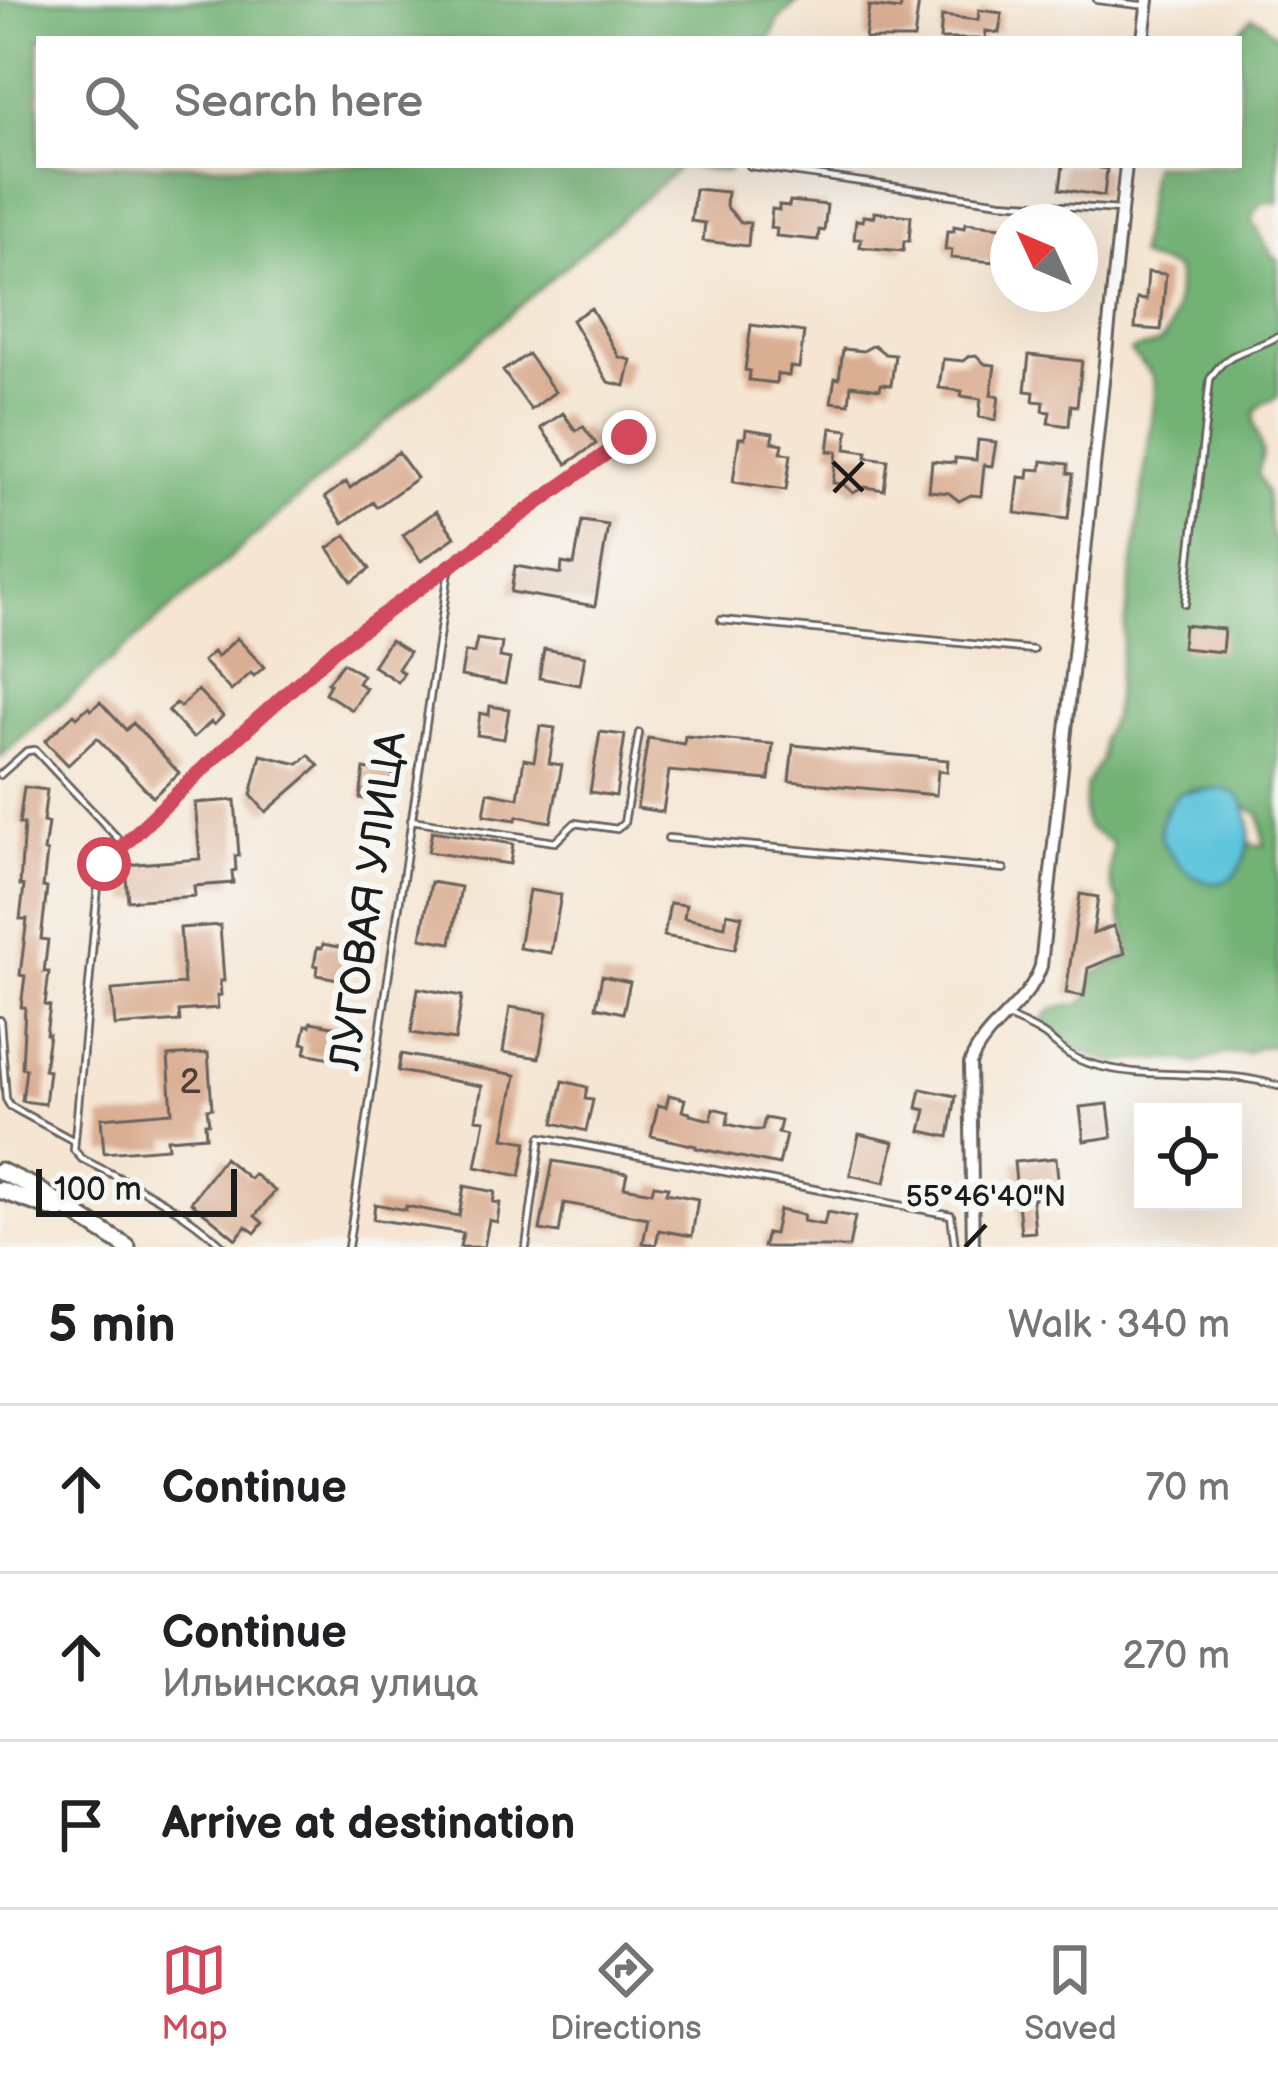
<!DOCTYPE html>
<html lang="en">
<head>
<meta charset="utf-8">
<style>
  :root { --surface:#fff; --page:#f2f2f2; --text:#202124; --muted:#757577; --line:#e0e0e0; --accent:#d1495b }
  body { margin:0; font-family:"Balsamiq Sans",sans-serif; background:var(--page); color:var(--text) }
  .controls { position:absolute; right:36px; bottom:36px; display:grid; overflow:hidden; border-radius:0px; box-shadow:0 12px 48px #0002 }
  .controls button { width:108px; height:108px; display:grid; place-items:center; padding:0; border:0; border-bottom:3px solid var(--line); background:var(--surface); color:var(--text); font:60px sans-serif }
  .compass { position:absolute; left:990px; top:204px; width:108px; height:108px; border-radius:50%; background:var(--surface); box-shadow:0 12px 48px #0002; rotate:314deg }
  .scale { position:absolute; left:36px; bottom:30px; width:201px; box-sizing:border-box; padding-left:12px; border:6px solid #1c1c1c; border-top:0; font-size:33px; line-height:42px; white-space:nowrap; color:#1c1c1c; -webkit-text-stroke:9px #f6f6f2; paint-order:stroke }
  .stop { position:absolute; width:36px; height:36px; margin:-27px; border:9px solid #d1495b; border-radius:50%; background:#fff }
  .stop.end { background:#d1495b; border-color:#fff; box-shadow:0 3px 12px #0008 }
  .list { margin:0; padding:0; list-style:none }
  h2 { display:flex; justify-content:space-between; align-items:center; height:156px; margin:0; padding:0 48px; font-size:51px }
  h2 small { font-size:39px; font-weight:400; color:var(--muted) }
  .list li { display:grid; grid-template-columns:78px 1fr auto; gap:36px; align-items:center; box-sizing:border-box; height:168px; padding:0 48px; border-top:3px solid var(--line) }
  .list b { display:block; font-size:45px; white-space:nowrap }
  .list p { margin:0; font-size:39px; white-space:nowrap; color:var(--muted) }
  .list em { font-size:39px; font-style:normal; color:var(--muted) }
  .icon { flex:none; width:66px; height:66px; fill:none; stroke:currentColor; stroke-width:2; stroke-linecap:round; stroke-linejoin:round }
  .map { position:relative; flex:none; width:1278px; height:1247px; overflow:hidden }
  .search { position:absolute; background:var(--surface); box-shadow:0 12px 48px #0002; left:36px; right:36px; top:36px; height:132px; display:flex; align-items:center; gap:30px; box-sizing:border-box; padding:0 42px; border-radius:0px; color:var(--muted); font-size:45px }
  .sheet { height:660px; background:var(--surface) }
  nav { display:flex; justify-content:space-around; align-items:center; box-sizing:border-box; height:168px; border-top:3px solid var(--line); background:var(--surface); font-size:33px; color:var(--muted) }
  nav a { display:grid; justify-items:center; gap:6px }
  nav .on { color:var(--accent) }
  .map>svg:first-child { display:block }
</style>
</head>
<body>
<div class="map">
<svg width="1278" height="1247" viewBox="0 0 1278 1247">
  <rect width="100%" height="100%" fill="#f6f6f2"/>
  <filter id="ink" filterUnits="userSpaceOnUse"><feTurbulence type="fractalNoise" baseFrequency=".00833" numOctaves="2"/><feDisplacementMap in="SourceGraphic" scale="24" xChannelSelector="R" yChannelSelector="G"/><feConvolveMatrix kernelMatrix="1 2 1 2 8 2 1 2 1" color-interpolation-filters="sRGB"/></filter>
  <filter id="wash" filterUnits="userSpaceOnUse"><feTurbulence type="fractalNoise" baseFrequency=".004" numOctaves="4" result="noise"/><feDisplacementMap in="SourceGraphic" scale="48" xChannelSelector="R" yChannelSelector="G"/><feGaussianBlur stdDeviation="2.7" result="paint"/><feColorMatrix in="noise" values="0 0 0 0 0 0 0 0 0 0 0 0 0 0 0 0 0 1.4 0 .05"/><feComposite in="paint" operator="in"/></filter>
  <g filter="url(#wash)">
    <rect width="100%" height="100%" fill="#f5e5d2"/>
    <!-- forest -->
    <path fill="#72b274" stroke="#476748" stroke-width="3" fill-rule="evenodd" d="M0,0H799L779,20L770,39H39V165H731L728,172L681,166L0,757Z
      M1252,17L1262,21L1278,38V203L1263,202L1256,210L1252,220L1273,257L1278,259V397L1262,404L1255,412L1254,423L1263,454L1258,474L1266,493L1271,535L1278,542V1046L1257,1047L1248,1053H1227L1197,1063L1164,1059L1111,1062L1070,1047L1048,1026L1043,1017C1073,990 1085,1025 1094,974L1127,957C1134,933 1116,922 1120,902C1105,883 1111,865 1112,843L1087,827L1084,816L1086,785L1102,758V738L1113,717L1155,394C1156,374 1144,365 1130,352C1140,345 1147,349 1158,343C1175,334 1179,288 1176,270C1164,262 1150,264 1138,255L1152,165H1239V39H1233ZM1220,789L1260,815L1264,846L1160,829L1165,809L1189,790Z"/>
    <!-- water -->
    <path fill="#5ec5dc" stroke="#3d707c" stroke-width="3" d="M1220,789C1278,790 1246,950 1168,851C1152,831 1165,809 1179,793Z"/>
    <g id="blocks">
      <!-- building -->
      <path fill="#daae93" d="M902,0L919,1L914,39H865L869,6L900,10Z
        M979,10L1002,13L999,33L986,31L985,39H940L942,16L978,20Z
        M1063,165H1100V168L1107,169L1104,196L1060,189Z
        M695,189L727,192L726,206L740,222L750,223L748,246L703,241L705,223L691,221Z
        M790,201L827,205L824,231L819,230L818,240L776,236L777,229L770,228L772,209L779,210V205L789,206Z
        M874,212L911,216L909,241H904L903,251L860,247L861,239H854L856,220L863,221V216L874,217Z
        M965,223L1002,227L1000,252H995L993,262L951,258L952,250H945L947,231H954V226L964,228Z
        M1148,272L1166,274L1161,330L1135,328L1137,299L1146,300Z
        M591,308L619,357L631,360L625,386L608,382L572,320Z
        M751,325L804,332L799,368L790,367L789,376L777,374L776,383L749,380L750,371L745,370Z
        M874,345L885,354L895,355L891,385L881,384L880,389L851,385L849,404L831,402L835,378L839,379L843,349L863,351Z
        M528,354L555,392L531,410L503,371Z
        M976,355L985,364L995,365L991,395L999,396L996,420L979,417L981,399L961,396L962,391L939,388L943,359L963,361L969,356Z
        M1029,355L1082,361L1077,406L1071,405L1069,426L1048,423L1050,412L1043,411L1044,402L1033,401L1034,392L1025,391Z
        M563,413L576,431L583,426L596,444L567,464L541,428Z
        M831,428L848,430L846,449L867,452L866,457L888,460L884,490L865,487L853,493L843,484L833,483L837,452L828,451Z
        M746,429L773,433L772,442L783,444L781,453L791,454L786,490L733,482L739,438H745Z
        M978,440L996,442L992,466L984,465L981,496L971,495L959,501L949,493L929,491L932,461L955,463V458L976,460Z
        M398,452L417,478L377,507L373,502L343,523L325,497L346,482L350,488Z
        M1042,461L1068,464V473L1073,474L1068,519L1015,513L1019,477L1028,478L1029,469L1041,470Z
        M436,511L455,537L421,561L403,535Z
        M582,521L608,525L595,606L511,592L515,566L561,574L562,563L574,565Z
        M346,535L370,569L352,582L328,548Z
        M1184,625L1224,629L1222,652L1182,648Z
        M237,638L264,667L254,676L251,673L231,691L203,661L213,652L217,657Z
        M477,639L502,643L500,657L510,659L505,684L461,676L465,652L474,653Z
        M390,640L409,652L398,669L404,673L398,682L373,666Z
        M544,649L585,656L580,685L539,678Z
        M343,663L363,675L358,683L366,688L352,710L325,693L330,684L327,683Z
        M198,690L223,716L214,725L211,722L193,738L168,711L176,703L180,707Z
        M100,702L126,730L133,723L179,773L153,797L97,738L68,765L45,741L74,714L77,717L88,707L91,710Z
        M490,706L509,709L504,739L477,735L480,713L489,715Z
        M540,726L555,728L549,763L562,765L551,822L517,816L516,820L484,815L488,792L518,798L524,759L534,761Z
        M600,732L625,735L616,796L590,792Z
        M685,736L773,744L769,780L669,771L663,812L637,808L648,738L684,744Z
        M793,745L948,760L947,772L938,771L936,795L789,781Z
        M261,755L299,764L309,755L319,766L266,812L251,795Z
        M364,769L393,773L388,803L360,798Z
        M24,787L47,790L43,822L48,823L44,851L47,852L43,887L47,888L41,939L48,940L44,972H49L45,1005L50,1006L46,1034H49L44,1070L49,1071L45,1104L22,1101L26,1069L22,1068L25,1007H21L25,976L20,975L27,919H20L24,886L20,885L24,824H19Z
        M235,800L239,856H235L236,870L232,871L233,883L194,886L195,896L128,901L125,865L200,859L195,803Z
        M432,831L513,844L510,864L428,852Z
        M431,882L461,887L451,943L421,938Z
        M529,890L561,895L551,953L519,948Z
        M1080,894L1098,897L1093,934L1113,926L1125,953L1088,968L1084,996L1066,993Z
        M670,903L686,905L684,918L725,926L727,913L742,916L735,949L664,936Z
        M220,925L224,981H220L221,995L217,996L218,1008L179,1011L180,1021L115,1026L112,990L184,984L180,928Z
        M323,944L354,950L348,981L317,975L318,966L314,965L317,948H322Z
        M602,976L630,982L623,1013L596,1007Z
        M418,988L462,996L455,1040L411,1033Z
        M510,1007L547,1013L539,1058L503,1052Z
        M311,1022L342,1028L336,1059L305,1053L307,1044L302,1043L306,1025L310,1026Z
        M208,1053L212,1108L207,1109L209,1123H205L206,1136L167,1139L168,1148L104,1153L101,1118L172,1112L168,1056Z
        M401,1054L516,1075L504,1138L527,1142L520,1176L476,1167L485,1120L476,1119L482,1086L398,1071Z
        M563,1081L587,1087L585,1099L593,1100L586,1131L554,1123Z
        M921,1089L956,1096L949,1137L921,1131L926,1110L917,1108Z
        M669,1095L685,1099L682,1111L690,1113V1115L711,1120L713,1108L729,1112L727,1124L754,1130H762L765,1118L781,1121L778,1133L786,1135L779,1165L696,1148V1146L651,1136L658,1105L666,1107Z
        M1108,1104L1112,1137L1084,1141L1080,1107Z
        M859,1134L894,1142L885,1183L850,1175Z
        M224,1158L250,1179L254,1174L275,1191L255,1216L263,1223L255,1233L246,1226L236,1239L191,1202Z
        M1056,1158L1059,1188L1038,1190L1039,1198H1032L1035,1232L1021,1233L1014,1162Z
        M553,1161L627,1173L624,1187L652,1192L654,1185L668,1187L666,1193L698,1199L692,1236L659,1230L656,1245L643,1243L648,1218L564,1203L559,1233L540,1230Z
        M464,1186L495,1192L493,1202L500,1203L497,1222L489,1220L484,1247H460L463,1233L373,1219L375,1204L406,1210V1206L459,1216Z
        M779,1210L804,1215L803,1221L824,1225L827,1212L855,1217L849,1247H763L767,1233L774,1234Z"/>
    </g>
  </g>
  <g filter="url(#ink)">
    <use href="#blocks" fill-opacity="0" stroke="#68625c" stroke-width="3"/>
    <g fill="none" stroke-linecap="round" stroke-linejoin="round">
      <defs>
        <path id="lane" d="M1097,0L1148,6
          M750,166L1001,202L1120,210
          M1185,604L1210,379C1228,348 1250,353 1278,336
          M721,620L1033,650
          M0,775L27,751L35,750L123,844
          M411,820L555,842L575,823L617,829L624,823L639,733
          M668,838L1004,869
          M1005,1016C1019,1022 1035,1028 1047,1037C1060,1047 1069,1057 1085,1062C1147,1083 1215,1066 1278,1086
          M0,1020L6,1099L10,1106L74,1141
          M224,1247C177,1204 137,1187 82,1159L74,1150L99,875L104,864L209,764L339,646L629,438
          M348,1247L450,564
          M526,1247L541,1137L951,1215L955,1247"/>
        <path id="street" d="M1143,39L1148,0
          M973,1247L970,1064C984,1025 1028,1006 1041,966L1126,165"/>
        <path id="secondary" d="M0,1171L34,1187L127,1247
          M0,1190L59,1211"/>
      </defs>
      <!-- lane casing -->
      <use href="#lane" stroke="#68625c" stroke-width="10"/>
      <!-- street casing -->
      <use href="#street" stroke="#68625c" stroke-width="16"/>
      <!-- secondary casing -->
      <use href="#secondary" stroke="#68625c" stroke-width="21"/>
      <!-- lane -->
      <use href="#lane" stroke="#fff" stroke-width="4.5"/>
      <!-- street -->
      <use href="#street" stroke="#fff" stroke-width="10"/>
      <!-- secondary -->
      <use href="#secondary" stroke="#fff" stroke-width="15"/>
    </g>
  </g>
  <g fill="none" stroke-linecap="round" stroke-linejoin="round" filter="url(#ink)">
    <!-- route -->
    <path stroke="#d1495b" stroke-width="15" d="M104,864L208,764L339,646L629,437"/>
  </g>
  <!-- ticks -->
  <path fill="none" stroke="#1c1c1c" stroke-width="4.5" d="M833,462L863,491M834,492L863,462M965,1247L986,1225"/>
  <g text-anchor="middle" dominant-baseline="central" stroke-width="12" stroke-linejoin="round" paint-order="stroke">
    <!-- number labels -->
    <g font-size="36" fill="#4c403a">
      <text x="190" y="1082">2</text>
    </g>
    <!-- street labels -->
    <g font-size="42" fill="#1c1c1c" stroke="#f6f6f2">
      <text transform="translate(369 901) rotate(-82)">ЛУГОВАЯ УЛИЦА</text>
    </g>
  </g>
  <g font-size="30" text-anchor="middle" fill="#1c1c1c" stroke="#f6f6f2" stroke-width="12" stroke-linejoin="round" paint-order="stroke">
    <text x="986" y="1206">55°46'40"N</text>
  </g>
</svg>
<div class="controls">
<button><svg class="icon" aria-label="locate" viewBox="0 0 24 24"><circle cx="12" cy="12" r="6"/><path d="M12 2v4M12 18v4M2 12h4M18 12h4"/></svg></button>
</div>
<svg class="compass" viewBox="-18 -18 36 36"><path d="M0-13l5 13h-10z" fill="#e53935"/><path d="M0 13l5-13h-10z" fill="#757577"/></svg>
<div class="scale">100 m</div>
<div class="stop" style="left:104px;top:864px"></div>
<div class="stop end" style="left:629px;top:437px"></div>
<div class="search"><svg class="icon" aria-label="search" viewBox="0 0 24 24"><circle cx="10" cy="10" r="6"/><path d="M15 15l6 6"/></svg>Search here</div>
</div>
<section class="sheet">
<h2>5 min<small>Walk · 340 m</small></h2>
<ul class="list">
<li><svg class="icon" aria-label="ahead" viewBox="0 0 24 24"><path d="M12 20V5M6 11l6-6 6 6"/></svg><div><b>Continue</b></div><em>70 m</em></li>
<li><svg class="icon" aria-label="ahead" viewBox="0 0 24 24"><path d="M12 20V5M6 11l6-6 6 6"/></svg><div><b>Continue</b><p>Ильинская улица</p></div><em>270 m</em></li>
<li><svg class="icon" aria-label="arrive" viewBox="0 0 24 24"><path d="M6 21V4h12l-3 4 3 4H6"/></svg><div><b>Arrive at destination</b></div></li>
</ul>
</section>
<nav>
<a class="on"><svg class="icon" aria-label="map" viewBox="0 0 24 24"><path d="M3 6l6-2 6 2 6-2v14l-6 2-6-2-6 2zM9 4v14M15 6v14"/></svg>Map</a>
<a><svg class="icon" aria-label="directions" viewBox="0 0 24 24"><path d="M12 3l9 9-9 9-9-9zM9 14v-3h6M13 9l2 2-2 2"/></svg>Directions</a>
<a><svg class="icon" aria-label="saved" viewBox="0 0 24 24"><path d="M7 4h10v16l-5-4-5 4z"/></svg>Saved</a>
</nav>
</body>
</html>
